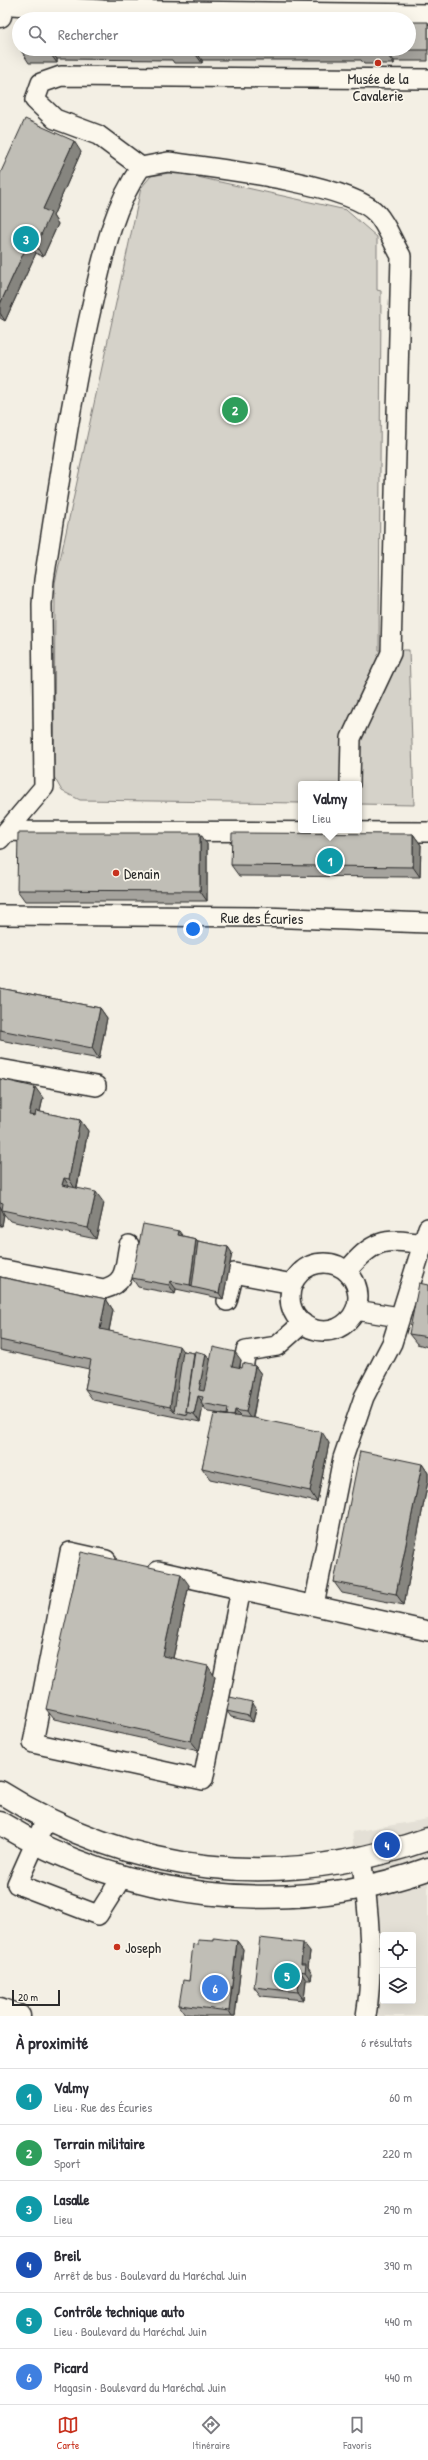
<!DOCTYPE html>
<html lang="fr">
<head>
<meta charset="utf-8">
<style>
  :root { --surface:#fff; --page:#f7f7f7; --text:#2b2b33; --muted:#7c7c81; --line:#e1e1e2; --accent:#c8321e }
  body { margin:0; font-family:"Patrick Hand",sans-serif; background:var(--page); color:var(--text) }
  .controls { position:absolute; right:12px; bottom:12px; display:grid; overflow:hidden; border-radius:4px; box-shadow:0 4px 16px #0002 }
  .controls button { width:36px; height:36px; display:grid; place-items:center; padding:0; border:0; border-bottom:1px solid var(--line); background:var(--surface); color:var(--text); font:20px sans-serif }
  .scale { position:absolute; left:12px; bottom:10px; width:48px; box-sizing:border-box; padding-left:4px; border:2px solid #2b2b2b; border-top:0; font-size:11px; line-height:14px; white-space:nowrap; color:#2b2b2b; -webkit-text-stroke:3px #fbf7ec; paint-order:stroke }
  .you { position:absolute; left:193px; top:929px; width:14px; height:14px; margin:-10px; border:3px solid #fff; border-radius:50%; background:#1a73e8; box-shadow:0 0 0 6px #1a73e833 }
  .badge { display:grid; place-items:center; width:26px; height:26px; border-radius:50%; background:var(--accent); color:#fff; font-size:13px; font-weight:700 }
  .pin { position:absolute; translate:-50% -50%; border:2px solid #fff; box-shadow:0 1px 4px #0006 }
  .popup { position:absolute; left:298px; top:781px; width:64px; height:52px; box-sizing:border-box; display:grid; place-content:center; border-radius:4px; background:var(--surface); filter:drop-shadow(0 1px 3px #0005); font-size:13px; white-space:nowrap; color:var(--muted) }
  .popup b { font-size:15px; color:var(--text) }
  .popup::after { content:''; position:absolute; left:50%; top:100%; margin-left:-8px; border:8px solid transparent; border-top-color:var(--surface) }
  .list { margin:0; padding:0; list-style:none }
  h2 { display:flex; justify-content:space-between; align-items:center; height:52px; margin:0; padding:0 16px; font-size:17px }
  h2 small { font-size:13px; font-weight:400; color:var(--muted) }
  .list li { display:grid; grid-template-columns:26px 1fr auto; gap:12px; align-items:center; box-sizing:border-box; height:56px; padding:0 16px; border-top:1px solid var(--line) }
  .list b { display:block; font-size:15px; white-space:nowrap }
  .list p { margin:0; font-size:13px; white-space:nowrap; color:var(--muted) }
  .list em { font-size:13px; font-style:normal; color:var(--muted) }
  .icon { flex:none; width:22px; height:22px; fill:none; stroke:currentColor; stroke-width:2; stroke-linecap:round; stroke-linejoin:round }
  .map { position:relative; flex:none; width:428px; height:2016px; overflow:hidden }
  .search { position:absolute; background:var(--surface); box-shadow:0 4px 16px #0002; left:12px; right:12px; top:12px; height:44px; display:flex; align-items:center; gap:10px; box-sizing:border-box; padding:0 14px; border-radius:22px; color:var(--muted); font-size:15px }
  .sheet { height:388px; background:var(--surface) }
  nav { display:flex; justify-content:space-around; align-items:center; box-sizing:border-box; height:56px; border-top:1px solid var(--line); background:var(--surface); font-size:11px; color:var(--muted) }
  nav a { display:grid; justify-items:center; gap:2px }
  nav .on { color:var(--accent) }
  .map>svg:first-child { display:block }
</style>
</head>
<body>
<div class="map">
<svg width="428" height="2016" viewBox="0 0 428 2016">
  <rect width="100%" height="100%" fill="#f3efe4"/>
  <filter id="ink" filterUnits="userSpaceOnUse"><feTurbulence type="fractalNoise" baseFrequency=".025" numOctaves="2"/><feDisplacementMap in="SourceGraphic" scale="8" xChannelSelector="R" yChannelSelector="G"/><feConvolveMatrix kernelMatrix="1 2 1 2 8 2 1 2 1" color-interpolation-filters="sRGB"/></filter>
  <g filter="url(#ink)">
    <!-- built -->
    <path fill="#e4e0d6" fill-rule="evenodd" d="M428,1819V2016H366L373,1994L352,1832ZM383,1935H413V2001H383Z"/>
    <!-- green -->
    <path fill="#d5d2c9" stroke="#807e7a" d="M175,172L346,210L377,237V290L381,291L379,650H409L414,805L359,804V784H301V803L80,800L62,791L54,777L55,583L141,188L151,176Z"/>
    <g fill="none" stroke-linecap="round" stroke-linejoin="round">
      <defs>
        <path id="minor" d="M3,3L11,5L103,10L428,14
          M141,167L98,135L55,119L35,100L41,83L61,76L428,79
          M7,831L428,832
          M0,839L44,787L42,604L44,580C59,485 72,390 94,296C104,252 114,205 141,167L168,162C212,168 350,183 377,214C387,225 393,243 401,256L391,653L351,738L350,784
          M0,915L263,917L428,923
          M0,1069L96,1086
          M290 1297a34 34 0 1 1 68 0a34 34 0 1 1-68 0Z
          M0,1269L104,1289C128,1282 124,1267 129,1245
          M347,1271C372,1241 384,1237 422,1244
          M227,1301L234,1273L293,1284
          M356,1310L399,1317
          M243,1368L246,1351L277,1346L303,1323
          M106,1560L70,1552L33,1743L203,1780L241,1589
          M158,1571L428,1631
          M314,1605L343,1458L364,1397L392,1343L428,1228
          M46,1819L17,1884L98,1915L122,1877
          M361,1859C369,1906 374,1969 366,2016"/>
        <path id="major" d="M0,16L4,0
          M0,1792C133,1876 279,1891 428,1839
          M0,1823C126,1900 288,1919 428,1869"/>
        <path id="highway" d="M0,2009L19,2016"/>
      </defs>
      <!-- minor casing -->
      <use href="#minor" stroke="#2b2b2b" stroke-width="22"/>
      <!-- major casing -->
      <use href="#major" stroke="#2b2b2b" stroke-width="25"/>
      <!-- highway casing -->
      <use href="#highway" stroke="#2b2b2b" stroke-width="25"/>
      <!-- minor -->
      <use href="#minor" stroke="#fbf7ec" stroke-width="19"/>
      <!-- major -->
      <use href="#major" stroke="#fbf7ec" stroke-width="22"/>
      <!-- highway -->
      <use href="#highway" stroke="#fbf7ec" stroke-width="22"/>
    </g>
    <!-- wall -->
    <path fill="#a5a39d" stroke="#2b2b2b" d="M428,22V61H394V64H364L361,60H202V63H174L172,60L57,59V63H29L22,52V49H409Z
      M81,152L53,216L58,224L43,257L36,253L5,321L0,318V174Z
      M413,834L421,845L420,877L239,876L231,865Z
      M207,844V901H25L17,890Z
      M0,988L100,1008L107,1018L99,1059L0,1040Z
      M0,1079L43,1098L40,1112L80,1120L88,1131L77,1188L104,1203L96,1239L10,1221L4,1214L2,1226H0Z
      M183,1236L196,1239L198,1241L228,1247L232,1253L223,1299L176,1289L175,1294L138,1287L132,1278Z
      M0,1276L1,1277L106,1299L113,1310L109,1331L183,1351L194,1353L206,1354L210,1360H241L240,1368H242L255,1366L261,1374L253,1418L329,1443L317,1502L210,1479L202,1468L216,1413L208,1412L203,1406L200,1422L93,1400L85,1389L89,1369L0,1350Z
      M428,1285V1347L417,1344L409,1334Z
      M422,1464L428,1473V1481L404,1605L342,1593L334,1582Z
      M189,1585L173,1658L215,1677L199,1751L54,1719L46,1709Z
      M256,1708L253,1722L231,1717L227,1711Z
      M214,1941H237L243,1949L235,2016H205L185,2014L179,2005L189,1981L197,1945Z
      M310,1952L308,1967L312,1973L311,1980H306L304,2000L261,1996L254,1987Z"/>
    <!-- shaded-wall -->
    <path fill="#86857f" stroke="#2b2b2b" d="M49,49L57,59V63L49,52Z
      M194,49L202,60V63L194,52Z
      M386,50L394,61V64L386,53Z
      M74,141L81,152L53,216L58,224L43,257L36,246L43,209Z
      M28,243L36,253L5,321L0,313V304Z
      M200,833L207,844V901L200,891Z
      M413,834L421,845L420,877L413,867Z
      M100,1008L107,1018L99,1059L92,1048Z
      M35,1087L43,1098L37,1125L29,1115Z
      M80,1120L88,1131L76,1190L69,1179Z
      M64,1178L71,1189L62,1185Z
      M96,1192L104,1203L96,1239L88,1228Z
      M0,1206L4,1214L2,1226L0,1224Z
      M179,1231L185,1239L178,1235Z
      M196,1239L203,1247L192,1287L190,1285Z
      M228,1247L232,1253L223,1299L219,1293Z
      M170,1281L176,1289L175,1294L169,1285Z
      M106,1299L113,1310L107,1340L100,1329Z
      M179,1346L187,1357L174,1412L170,1407Z
      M235,1352L241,1360L238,1375L232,1366Z
      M206,1354L212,1362L205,1399L199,1390Z
      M255,1366L261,1374L252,1421L246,1412Z
      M198,1396L203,1403H201L203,1406L200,1422L194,1414Z
      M235,1410L242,1419L234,1418Z
      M322,1432L329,1443L317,1502L310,1491Z
      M422,1464L428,1473V1481L404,1605L396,1594Z
      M181,1574L189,1585L171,1667L163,1656Z
      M208,1666L215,1677L199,1751L191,1741Z
      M252,1702L256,1708L253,1722L249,1716Z
      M237,1941L243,1949L235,2016H232L229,2011Z
      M303,1943L310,1952L308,1967L312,1973L311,1980L305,1972L301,1964Z
      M300,1971L306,1980L304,2000L298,1992Z"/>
    <!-- building -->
    <path fill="#c0beb6" stroke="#2b2b2b" d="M22,18H49V19H22Z
      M167,18H192V19H167Z
      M409,22H428V50H386V53H356V50L194,49V52H167V49H409Z
      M22,49H49V52H22Z
      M25,119L74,141L43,209L51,213L36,246L28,243L0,304V174Z
      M18,833H200V891L17,890Z
      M232,833L413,834V867L231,865Z
      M0,988L100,1008L92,1048L0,1030Z
      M0,1079L35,1087L29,1115L35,1116L36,1111L80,1120L69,1179L64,1178L62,1185L96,1192L88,1228L2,1210L3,1203L0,1202Z
      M143,1224L179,1231L178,1235L196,1239L190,1285L170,1281L169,1285L132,1278Z
      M198,1241L228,1247L219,1293L192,1287Z
      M0,1277L106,1299L100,1329L179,1346L170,1407L85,1389L91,1360L0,1340Z
      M419,1283L428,1285V1337L409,1334Z
      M213,1347L235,1352L232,1366L242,1368L243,1363L255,1366L246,1412L235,1410L234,1416L216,1414V1413L227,1415L228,1408L201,1403L203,1397L198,1396L194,1414L186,1412L195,1351L206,1354L199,1390L204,1391Z
      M183,1351L194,1353L186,1412L188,1415L174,1412Z
      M214,1414L254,1418L322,1432L310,1491L202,1468Z
      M360,1451L422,1464L396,1594L334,1582Z
      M81,1552L181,1574L163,1656L208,1666L191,1741L46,1709Z
      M230,1697L252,1702L249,1716L227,1711Z
      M214,1938L237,1941L229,2011L179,2005L183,1980L189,1981L193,1944L198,1945V1940L214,1941Z
      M260,1938L303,1943L301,1964H306L305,1972L300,1971L298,1992L254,1987Z"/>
  </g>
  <!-- markers -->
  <g fill="#c8321e" stroke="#fbf7ec" stroke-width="1.5">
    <circle cx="378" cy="63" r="4"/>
    <circle cx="116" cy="873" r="4"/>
    <circle cx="117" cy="1947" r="4"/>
  </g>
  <g text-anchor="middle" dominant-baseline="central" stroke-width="3.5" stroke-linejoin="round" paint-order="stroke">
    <!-- poi labels -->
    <g font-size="15" fill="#2b2b2b" stroke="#fbf7ec" text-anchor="start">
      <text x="378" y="78" text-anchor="middle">Musée de la<tspan x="378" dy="17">Cavalerie</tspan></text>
      <text x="124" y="873">Denain</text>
      <text x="125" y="1947">Joseph</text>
    </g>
    <!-- street labels -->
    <g font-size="15" fill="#2b2b2b" stroke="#fbf7ec">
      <text transform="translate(262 918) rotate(1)">Rue des Écuries</text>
    </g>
  </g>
</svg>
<div class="controls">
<button><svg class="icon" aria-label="locate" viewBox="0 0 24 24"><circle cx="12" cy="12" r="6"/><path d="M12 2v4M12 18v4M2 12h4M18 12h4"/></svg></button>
<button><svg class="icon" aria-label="layers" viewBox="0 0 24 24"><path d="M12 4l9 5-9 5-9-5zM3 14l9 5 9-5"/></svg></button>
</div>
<div class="scale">20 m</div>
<div class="you"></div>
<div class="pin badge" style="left:330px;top:861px;background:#0f9aa8">1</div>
<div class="popup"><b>Valmy</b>Lieu</div>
<div class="pin badge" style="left:235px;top:410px;background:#2e9e5b">2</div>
<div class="pin badge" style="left:26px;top:239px;background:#0f9aa8">3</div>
<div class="pin badge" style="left:387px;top:1845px;background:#1a4fb4">4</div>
<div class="pin badge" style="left:287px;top:1976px;background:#0f9aa8">5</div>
<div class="pin badge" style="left:215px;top:1988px;background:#3f7fe0">6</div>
<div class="search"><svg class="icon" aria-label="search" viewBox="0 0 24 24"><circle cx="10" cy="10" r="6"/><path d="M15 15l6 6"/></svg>Rechercher</div>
</div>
<section class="sheet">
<h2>À proximité<small>6 résultats</small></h2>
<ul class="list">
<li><span class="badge" style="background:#0f9aa8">1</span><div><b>Valmy</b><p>Lieu · Rue des Écuries</p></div><em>60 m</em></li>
<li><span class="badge" style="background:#2e9e5b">2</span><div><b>Terrain militaire</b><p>Sport</p></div><em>220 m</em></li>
<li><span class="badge" style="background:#0f9aa8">3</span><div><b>Lasalle</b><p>Lieu</p></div><em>290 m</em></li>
<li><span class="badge" style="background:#1a4fb4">4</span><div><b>Breil</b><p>Arrêt de bus · Boulevard du Maréchal Juin</p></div><em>390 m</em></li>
<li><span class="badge" style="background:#0f9aa8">5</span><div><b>Contrôle technique auto</b><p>Lieu · Boulevard du Maréchal Juin</p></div><em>440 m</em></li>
<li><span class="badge" style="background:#3f7fe0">6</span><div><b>Picard</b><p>Magasin · Boulevard du Maréchal Juin</p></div><em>440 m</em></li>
</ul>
</section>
<nav>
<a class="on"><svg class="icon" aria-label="map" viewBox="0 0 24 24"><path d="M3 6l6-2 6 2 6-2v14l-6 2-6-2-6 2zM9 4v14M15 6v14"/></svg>Carte</a>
<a><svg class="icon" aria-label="directions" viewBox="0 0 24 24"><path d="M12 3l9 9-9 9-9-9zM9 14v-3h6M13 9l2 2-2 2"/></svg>Itinéraire</a>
<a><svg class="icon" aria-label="saved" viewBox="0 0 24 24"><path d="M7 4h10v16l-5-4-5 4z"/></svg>Favoris</a>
</nav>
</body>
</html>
